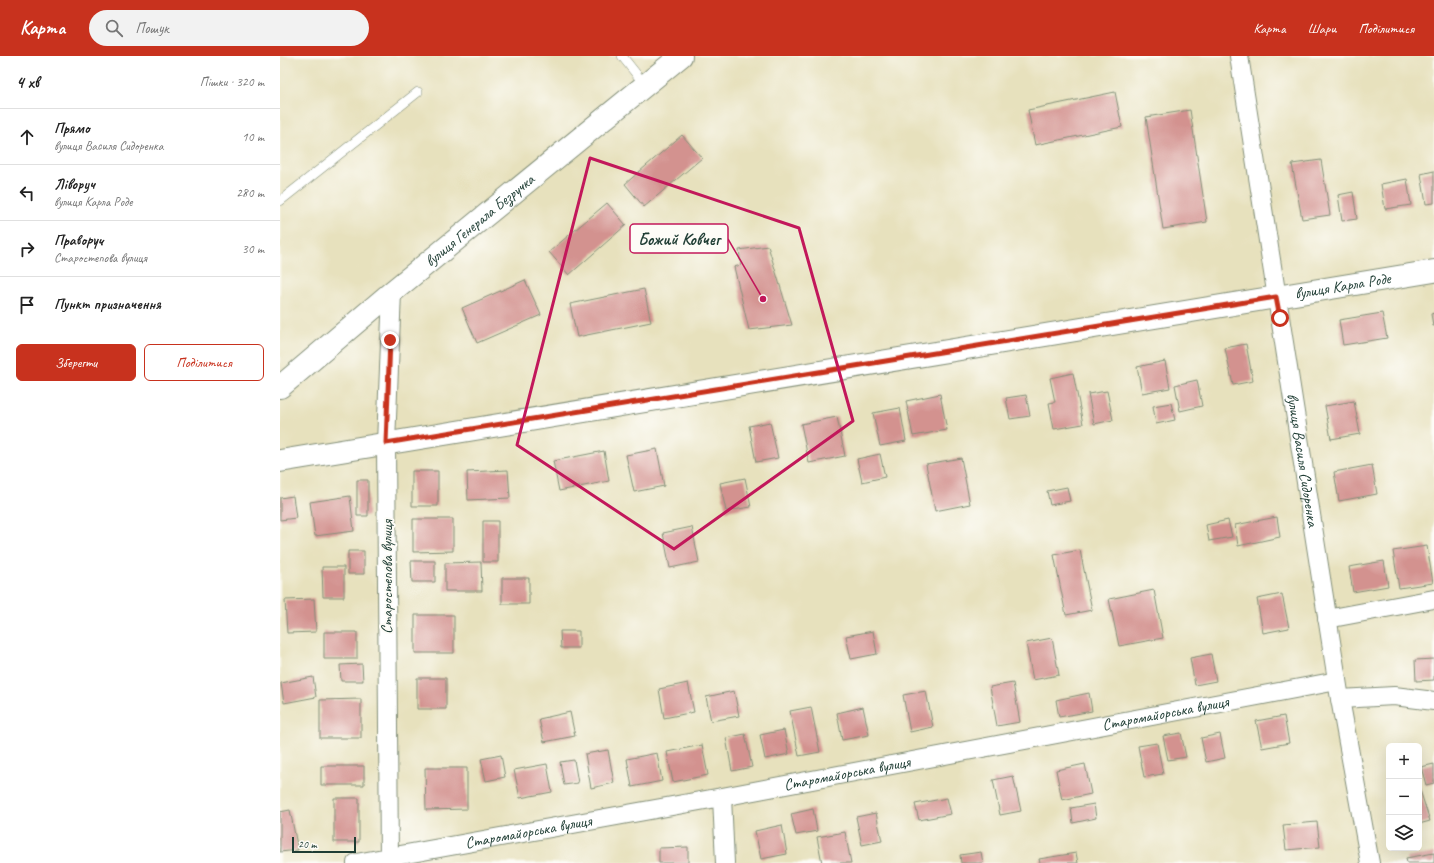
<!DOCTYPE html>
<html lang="uk">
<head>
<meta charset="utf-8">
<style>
  :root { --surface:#fff; --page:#f2f2f2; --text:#222; --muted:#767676; --line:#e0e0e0; --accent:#c8321e }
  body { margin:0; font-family:Caveat,sans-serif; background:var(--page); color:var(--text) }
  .controls { position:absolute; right:12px; bottom:12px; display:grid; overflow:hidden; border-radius:6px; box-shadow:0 4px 16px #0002 }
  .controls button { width:36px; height:36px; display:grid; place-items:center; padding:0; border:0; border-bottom:1px solid var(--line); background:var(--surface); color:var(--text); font:20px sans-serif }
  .scale { position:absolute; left:12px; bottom:10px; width:64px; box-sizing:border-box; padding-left:4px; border:2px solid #1f3d34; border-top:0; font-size:11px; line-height:14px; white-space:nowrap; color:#1f3d34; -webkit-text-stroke:3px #fdfcf7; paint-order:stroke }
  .stop { position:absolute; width:12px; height:12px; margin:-9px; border:3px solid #c8321e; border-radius:50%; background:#fff }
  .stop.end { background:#c8321e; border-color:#fff; box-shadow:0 1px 4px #0008 }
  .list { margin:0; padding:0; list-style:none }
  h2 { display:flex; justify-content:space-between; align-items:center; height:52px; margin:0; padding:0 16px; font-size:17px }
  h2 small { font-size:13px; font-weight:400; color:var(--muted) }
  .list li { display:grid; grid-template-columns:26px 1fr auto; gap:12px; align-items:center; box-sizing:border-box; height:56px; padding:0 16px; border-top:1px solid var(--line) }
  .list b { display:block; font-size:15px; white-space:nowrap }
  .list p { margin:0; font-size:13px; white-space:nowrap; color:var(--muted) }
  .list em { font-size:13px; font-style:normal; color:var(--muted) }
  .actions { display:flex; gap:8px; padding:12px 16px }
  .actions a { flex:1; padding:9px 0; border:1px solid var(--accent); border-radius:6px; text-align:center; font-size:14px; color:var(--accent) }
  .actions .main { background:var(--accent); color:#fff }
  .icon { flex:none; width:22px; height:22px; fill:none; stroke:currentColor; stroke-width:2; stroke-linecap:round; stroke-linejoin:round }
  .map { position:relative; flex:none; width:1154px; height:807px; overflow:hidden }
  header { display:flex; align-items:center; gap:24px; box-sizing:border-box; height:56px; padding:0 20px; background:var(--accent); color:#fff }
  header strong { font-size:19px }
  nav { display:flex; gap:22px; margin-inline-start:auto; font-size:14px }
  .search { width:280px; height:36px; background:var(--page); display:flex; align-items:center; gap:10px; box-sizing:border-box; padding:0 14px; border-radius:22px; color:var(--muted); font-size:15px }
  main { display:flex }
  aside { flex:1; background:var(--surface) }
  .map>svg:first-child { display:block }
</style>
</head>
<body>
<header>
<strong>Карта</strong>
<div class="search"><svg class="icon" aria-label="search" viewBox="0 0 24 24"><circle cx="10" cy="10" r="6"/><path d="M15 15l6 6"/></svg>Пошук</div>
<nav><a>Карта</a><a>Шари</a><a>Поділитися</a></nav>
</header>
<main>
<aside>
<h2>4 хв<small>Пішки · 320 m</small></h2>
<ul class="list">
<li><svg class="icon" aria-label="ahead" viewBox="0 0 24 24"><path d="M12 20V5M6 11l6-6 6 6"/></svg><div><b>Прямо</b><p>вулиця Василя Сидоренка</p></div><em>10 m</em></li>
<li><svg class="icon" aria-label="left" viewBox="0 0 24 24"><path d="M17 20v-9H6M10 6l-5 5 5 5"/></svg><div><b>Ліворуч</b><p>вулиця Карла Роде</p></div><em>280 m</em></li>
<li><svg class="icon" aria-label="right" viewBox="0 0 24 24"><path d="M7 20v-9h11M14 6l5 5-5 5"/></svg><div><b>Праворуч</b><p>Старостепова вулиця</p></div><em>30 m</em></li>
<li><svg class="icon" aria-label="arrive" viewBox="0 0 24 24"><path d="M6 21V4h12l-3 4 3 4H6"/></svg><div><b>Пункт призначення</b></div></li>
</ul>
<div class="actions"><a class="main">Зберегти</a><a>Поділитися</a></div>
</aside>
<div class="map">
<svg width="1154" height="807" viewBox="0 0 1154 807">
  <rect width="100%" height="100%" fill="#fdfcf7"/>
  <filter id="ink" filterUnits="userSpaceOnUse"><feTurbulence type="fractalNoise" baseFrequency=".025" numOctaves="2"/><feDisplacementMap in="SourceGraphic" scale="8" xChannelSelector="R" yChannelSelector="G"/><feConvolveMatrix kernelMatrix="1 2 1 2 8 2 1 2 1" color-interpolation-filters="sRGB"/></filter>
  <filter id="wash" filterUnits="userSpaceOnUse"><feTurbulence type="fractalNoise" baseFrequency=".012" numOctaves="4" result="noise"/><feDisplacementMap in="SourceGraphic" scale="16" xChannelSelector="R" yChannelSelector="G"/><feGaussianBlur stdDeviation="0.9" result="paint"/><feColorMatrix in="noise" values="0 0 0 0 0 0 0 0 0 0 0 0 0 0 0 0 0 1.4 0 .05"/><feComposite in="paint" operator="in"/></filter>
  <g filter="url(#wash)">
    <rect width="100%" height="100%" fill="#e7e1bd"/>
    <g id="blocks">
      <!-- building -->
      <path fill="#d3928f" d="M835,36L842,71L755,89L748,54Z
        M910,54L927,166L883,173L866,61Z
        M402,79L422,102L364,151L345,128Z
        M1041,104L1050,159L1022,163L1012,108Z
        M1154,115V147L1146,148L1141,118Z
        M1127,123L1131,149L1105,153L1101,128Z
        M1073,136L1077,163L1062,165L1058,139Z
        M327,147L346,169L289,219L269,196Z
        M488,190L512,269L469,274L454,211L461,209L459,194Z
        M245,224L261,259L197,287L182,252Z
        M364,233L371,266L297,281L290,248Z
        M1102,257L1107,282L1063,289L1059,264Z
        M1154,257V270H1153L1151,258Z
        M966,288L973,325L953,329L945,292Z
        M885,305L890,332L862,337L857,311Z
        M793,317L803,368L774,373L769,347L775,346L770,322Z
        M917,324L922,350L900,355L895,329Z
        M827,335L833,364L814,368L808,338Z
        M660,338L667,374L633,380L626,345Z
        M746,339L750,360L730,363L726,342Z
        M1074,345L1080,378L1051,383L1045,350Z
        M891,347L895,364L876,368L873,350Z
        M620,352L626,385L600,390L593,357Z
        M557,361L565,400L529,407L521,368Z
        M490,366L498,402L476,406L469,370Z
        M377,393L384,430L354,436L346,399Z
        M324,395L329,425L279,435L273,405Z
        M600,398L605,421L582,426L577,403Z
        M681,402L690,448L655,455L646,408Z
        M1092,409L1097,438L1059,445L1054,416Z
        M228,414L230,442L188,444L187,416Z
        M132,415H158V450H132Z
        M465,422L471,451L446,455L440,427Z
        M77,424H88V460H77Z
        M787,431L790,445L770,449L767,435Z
        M13,440L16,462L0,464V442Z
        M70,440L74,475L35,480L30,446Z
        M997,461L1000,481L958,490L955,469Z
        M133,463H173V495L133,496Z
        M948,464L952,481L929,485L926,469Z
        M203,465H218V506H203Z
        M412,471L419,506L390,512L383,477Z
        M1147,490L1153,527L1119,532L1113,495Z
        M800,494L812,554L786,559L774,499Z
        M68,495H84V518H68Z
        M131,505H155V526H132Z
        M1104,505L1108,530L1073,536L1069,511Z
        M201,506L202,535H165V507Z
        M42,511H64V541H43Z
        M222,522H249V548H222Z
        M874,534L883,582L839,590L829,543Z
        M1002,538L1009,572L983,577L977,543Z
        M34,543L36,576L7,577L5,544Z
        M135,559H174V597H135Z
        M280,575H299V592H281Z
        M593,575L597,598L571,603L566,580Z
        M44,576H77V603H44Z
        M772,582L779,619L753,624L746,587Z
        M931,598L936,625L915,629L910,602Z
        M1154,603V624L1136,625L1135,604Z
        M82,608L83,625H61L60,609Z
        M33,621L36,641L4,647L1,627Z
        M137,622H166V653H137Z
        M408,627L414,656L384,662L379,633Z
        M733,627L740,666L717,670L710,631Z
        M454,635L459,660L431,665L426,641Z
        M646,635L653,671L630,676L623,639Z
        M809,637L812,655L779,661L776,644Z
        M81,643V682H40V644Z
        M531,651L540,696L519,700L510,655Z
        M583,651L589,679L562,684L557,657Z
        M290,656L295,680L264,686L259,663Z
        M1004,660L1009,687L982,692L976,665Z
        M504,674L509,698L485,703L480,679Z
        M901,677L906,701L888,704L883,680Z
        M465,678L472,711L452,715L446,682Z
        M940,678L945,702L926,706L921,682Z
        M877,687L883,718L864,721L858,690Z
        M422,689L428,719L393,726L387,696Z
        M328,694L334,727L311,732L305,698Z
        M377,697L382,725L352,731L347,703Z
        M221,699L225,721L206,725L201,703Z
        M294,704L298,727L284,729L280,706Z
        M267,708L272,736L240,742L234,714Z
        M805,708L811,738L782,744L776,714Z
        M1154,708V727L1146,729L1141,711Z
        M41,710H84V729H41Z
        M145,712H187V753L146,754Z
        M733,720L741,755L720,759L713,724Z
        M1139,731L1150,765L1139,768Z
        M54,742H79V786H54Z
        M667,742L671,758L639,764L635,748Z
        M814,748L816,762L793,767L791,752Z
        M533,753L537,775L516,779L511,758Z
        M10,754L18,794L0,796V756Z
        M596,757L602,785L582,789L576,761Z
        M1037,766L1040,791L1006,794L1003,769Z
        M502,769L507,798L481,803L475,775Z
        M565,776L571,807H542L537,781Z
        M408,791V807H379V792Z
        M701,796L703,807H681L680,799Z
        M796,797L798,807H760L759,803Z
        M1154,797V807H1127L1126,802Z"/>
    </g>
  </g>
  <g filter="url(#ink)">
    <use href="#blocks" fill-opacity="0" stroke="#838f78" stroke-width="1"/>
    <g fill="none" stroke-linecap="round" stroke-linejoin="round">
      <defs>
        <path id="service" d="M342,0L365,29
          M0,145L138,36"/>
        <g id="minor">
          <path id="s1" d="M959,0L1060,643L1090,807"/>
          <path d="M1047,563L1154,543"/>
          <path d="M1060,643L1114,640L1154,645"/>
          <path d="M442,741L445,807"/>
          <path id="s2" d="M76,807L442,741L1057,625"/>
          <path d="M109,807L106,387L112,236"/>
        </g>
        <g id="tertiary">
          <path id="s3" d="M0,331L112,236L401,0"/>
          <path id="s4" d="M0,405L1154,215"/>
        </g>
      </defs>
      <!-- service casing -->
      <use href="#service" stroke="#838f78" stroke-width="10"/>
      <!-- minor casing -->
      <use href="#minor" stroke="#838f78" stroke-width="20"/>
      <!-- tertiary casing -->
      <use href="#tertiary" stroke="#838f78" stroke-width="24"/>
      <!-- service -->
      <use href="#service" stroke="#fff" stroke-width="9"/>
      <!-- minor -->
      <use href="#minor" stroke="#fff" stroke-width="18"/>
      <!-- tertiary -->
      <use href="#tertiary" stroke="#fff" stroke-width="22"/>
    </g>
  </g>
  <g fill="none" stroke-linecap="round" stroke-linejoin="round" filter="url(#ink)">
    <!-- route -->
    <path stroke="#c8321e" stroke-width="5" d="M110,284L106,387L996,241L1000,262"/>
  </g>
  <!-- marked area -->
  <path fill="none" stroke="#c2185b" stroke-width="3" stroke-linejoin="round" d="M310,102L519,172L573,365L394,493L237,389Z"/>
  <g text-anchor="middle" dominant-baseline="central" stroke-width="4" stroke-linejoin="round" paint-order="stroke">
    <!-- street labels -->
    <g font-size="16" fill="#1f3d34" stroke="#fdfcf7">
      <text stroke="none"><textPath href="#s3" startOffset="260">вулиця Генерала Безручка</textPath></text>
      <text stroke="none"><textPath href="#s4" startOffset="1077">вулиця Карла Роде</textPath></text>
      <text stroke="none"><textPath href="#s1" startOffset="409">вулиця Василя Сидоренка</textPath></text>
      <text transform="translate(107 521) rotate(-90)">Старостепова вулиця</text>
      <text stroke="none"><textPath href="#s2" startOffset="823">Старомайорська вулиця</textPath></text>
      <text stroke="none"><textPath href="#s2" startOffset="499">Старомайорська вулиця</textPath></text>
      <text stroke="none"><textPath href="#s2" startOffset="175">Старомайорська вулиця</textPath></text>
    </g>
  </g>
  <!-- callouts -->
  <path fill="none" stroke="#c2185b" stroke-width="1.5" d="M483 243L448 183"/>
  <circle fill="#c2185b" stroke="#fdfcf7" stroke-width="1.5" cx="483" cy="243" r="4"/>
  <rect fill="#fdfcf7" stroke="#c2185b" stroke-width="1.5" x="350" y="168" width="98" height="29" rx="4"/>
  <g font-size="17" text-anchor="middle" font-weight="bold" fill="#1f3d34">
    <text x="399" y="189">Божий Ковчег</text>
  </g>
</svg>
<div class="controls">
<button>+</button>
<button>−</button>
<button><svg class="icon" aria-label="layers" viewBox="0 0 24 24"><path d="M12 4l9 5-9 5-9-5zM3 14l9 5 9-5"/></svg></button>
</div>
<div class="scale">20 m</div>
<div class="stop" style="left:1000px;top:262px"></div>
<div class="stop end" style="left:110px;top:284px"></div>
</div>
</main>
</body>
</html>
